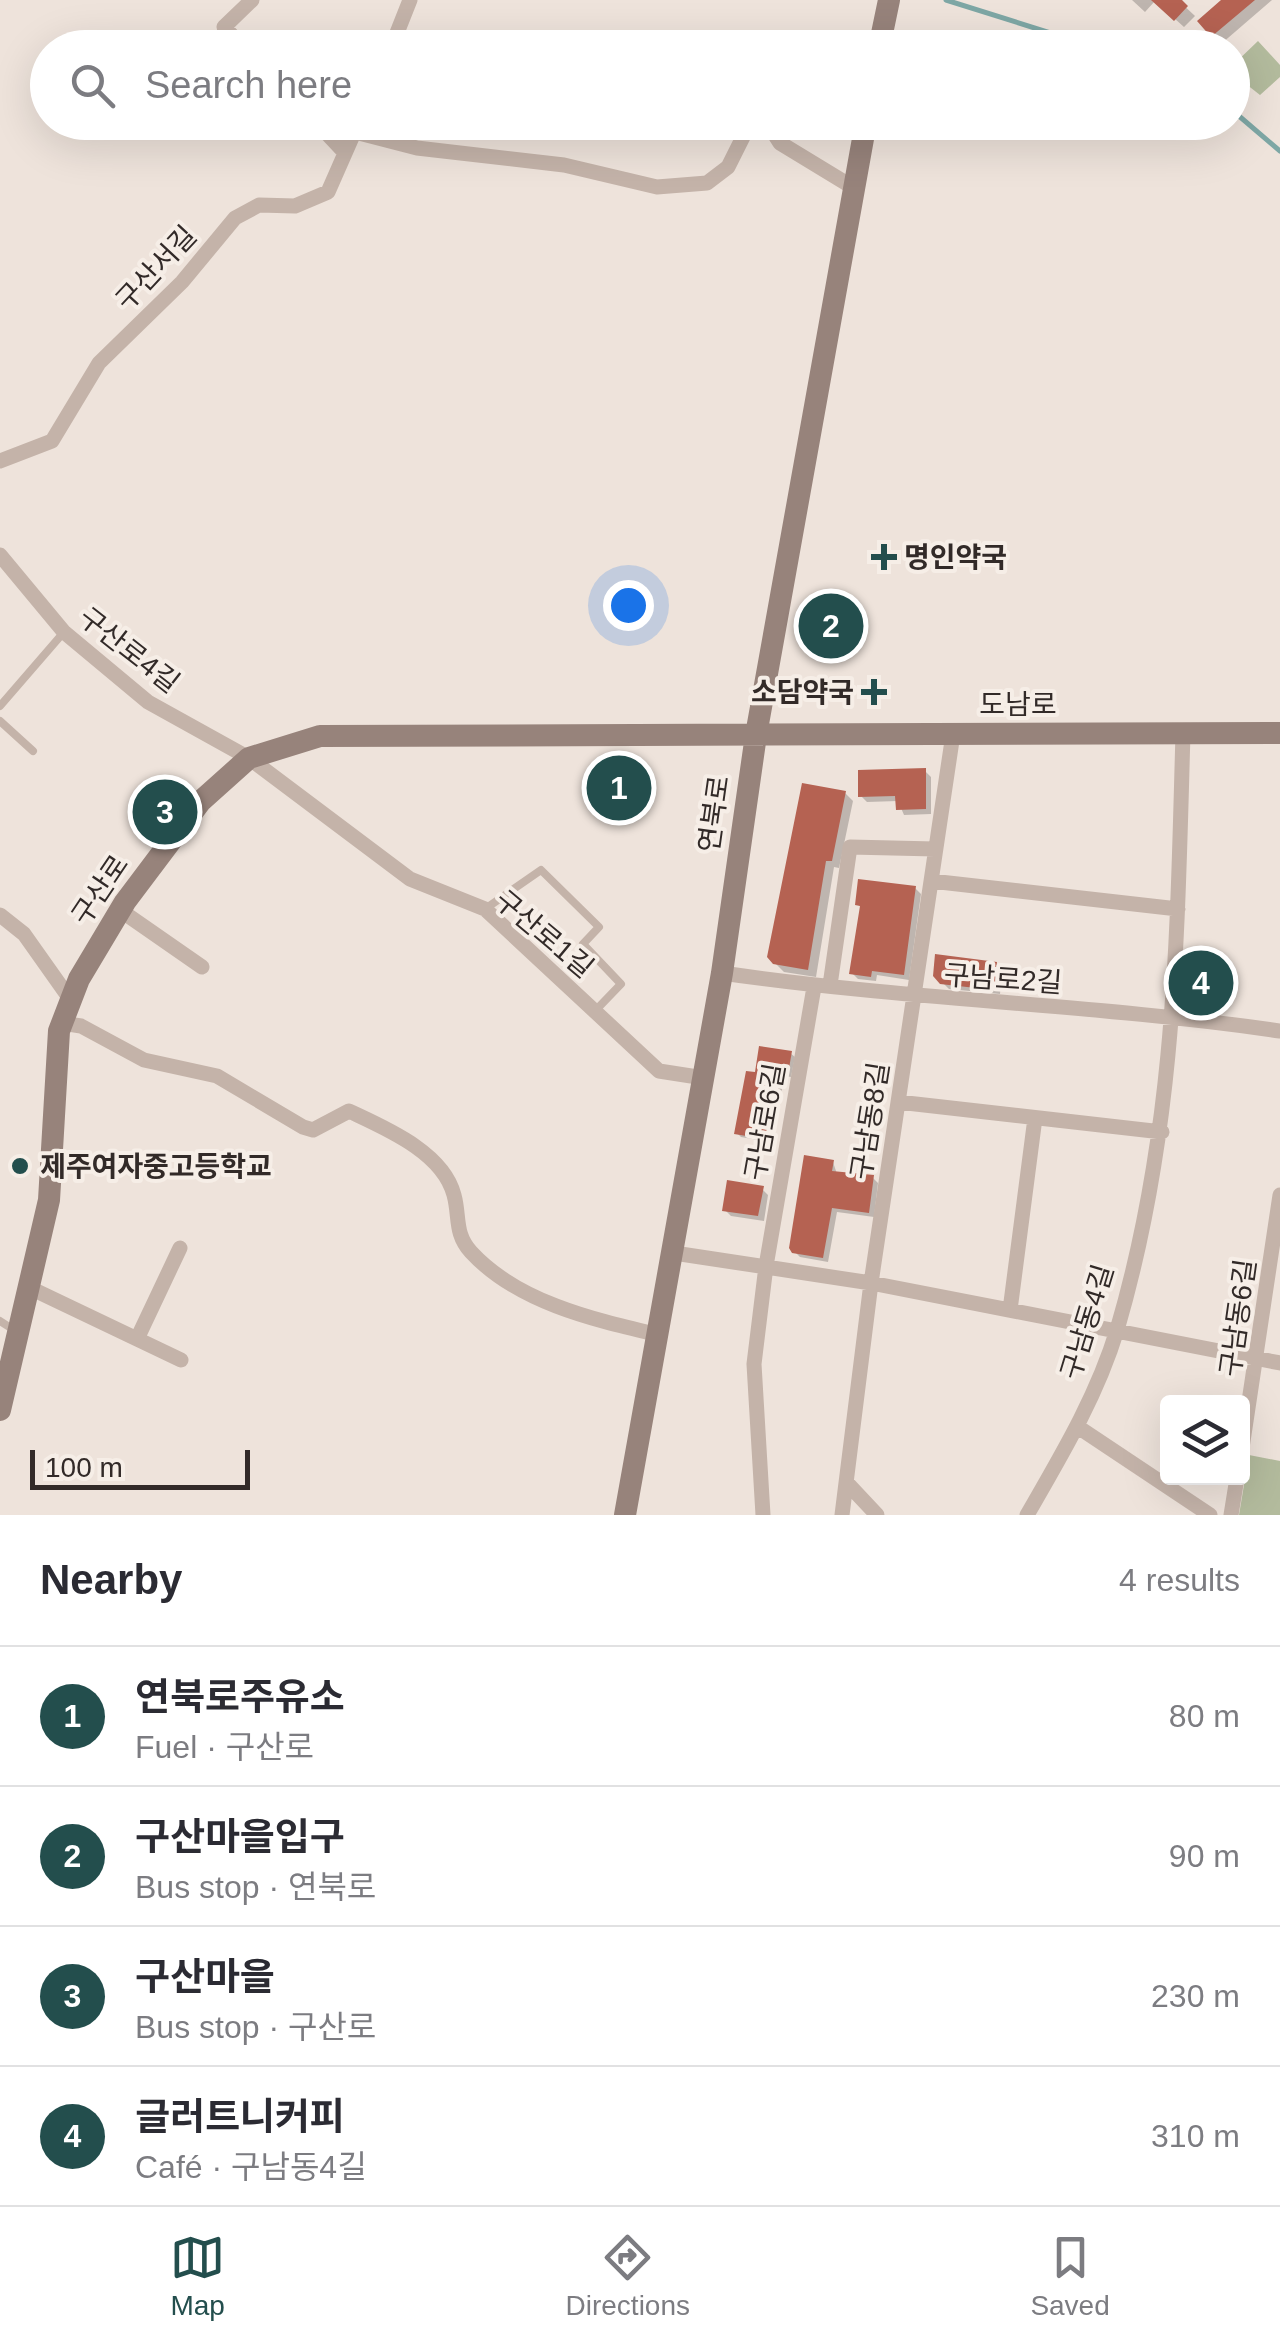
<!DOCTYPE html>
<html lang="en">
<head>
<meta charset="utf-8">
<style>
  :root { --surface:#fff; --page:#f7f7f7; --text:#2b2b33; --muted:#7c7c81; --line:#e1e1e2; --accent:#234e4d }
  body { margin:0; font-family:Helvetica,"Noto Sans KR",sans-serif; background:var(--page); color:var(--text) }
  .controls { position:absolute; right:30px; bottom:30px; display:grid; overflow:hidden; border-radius:10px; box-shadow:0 10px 40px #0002 }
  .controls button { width:90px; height:90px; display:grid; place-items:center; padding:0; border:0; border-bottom:2px solid var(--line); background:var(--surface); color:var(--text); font:50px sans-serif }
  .scale { position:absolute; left:30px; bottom:25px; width:220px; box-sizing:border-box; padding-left:10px; border:5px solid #322a28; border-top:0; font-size:28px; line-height:35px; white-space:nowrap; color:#322a28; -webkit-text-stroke:8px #f6eee7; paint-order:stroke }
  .you { position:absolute; left:628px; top:605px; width:35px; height:35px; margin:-25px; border:8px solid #fff; border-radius:50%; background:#1a73e8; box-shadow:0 0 0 15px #1a73e833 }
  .badge { display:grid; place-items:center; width:65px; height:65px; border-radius:50%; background:var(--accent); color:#fff; font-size:32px; font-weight:700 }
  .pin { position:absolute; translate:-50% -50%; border:5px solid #fff; box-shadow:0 2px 10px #0006 }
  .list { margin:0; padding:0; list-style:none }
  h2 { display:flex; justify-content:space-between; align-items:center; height:130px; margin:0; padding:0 40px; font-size:42px }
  h2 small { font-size:32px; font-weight:400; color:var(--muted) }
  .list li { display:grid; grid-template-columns:65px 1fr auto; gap:30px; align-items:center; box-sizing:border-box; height:140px; padding:0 40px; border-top:2px solid var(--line) }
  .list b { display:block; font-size:38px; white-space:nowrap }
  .list p { margin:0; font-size:32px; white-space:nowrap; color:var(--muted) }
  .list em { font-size:32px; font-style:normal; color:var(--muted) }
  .icon { flex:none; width:55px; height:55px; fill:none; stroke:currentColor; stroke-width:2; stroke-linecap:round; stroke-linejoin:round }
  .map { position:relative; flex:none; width:1280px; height:1515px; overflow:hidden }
  .search { position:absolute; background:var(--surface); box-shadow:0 10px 40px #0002; left:30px; right:30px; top:30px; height:110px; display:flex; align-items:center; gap:25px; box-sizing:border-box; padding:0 35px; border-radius:55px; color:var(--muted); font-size:38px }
  .sheet { height:690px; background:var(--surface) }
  nav { display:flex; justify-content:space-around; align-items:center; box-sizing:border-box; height:140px; border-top:2px solid var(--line); background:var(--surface); font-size:28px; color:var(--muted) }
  nav a { display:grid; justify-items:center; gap:5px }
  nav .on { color:var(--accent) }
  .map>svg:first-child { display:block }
</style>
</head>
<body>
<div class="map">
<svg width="1280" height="1515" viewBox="0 0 1280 1515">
  <rect width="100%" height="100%" fill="#eee3db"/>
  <!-- green -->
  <path fill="#b3bb9d" d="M1258,41L1280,65V77L1260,95L1232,73L1233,65Z
    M1249,1455L1280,1461V1515H1239Z"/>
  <!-- shadow -->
  <path fill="#0003" d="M1132,0H1178L1195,16L1184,27L1155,1L1145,12Z
    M1225,0H1272L1221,44L1200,21Z
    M925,771L931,777V814L904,815L898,801L867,802L861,796Z
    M845,793L853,801L839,868L834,867L816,977L784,972L775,963Z
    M915,888L921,894L909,980L877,975L876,981L858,979L852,973L862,909L858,904Z
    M996,964L1002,970L1000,994L949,989L935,975Z
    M790,1053L795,1057L791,1077L785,1076L770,1142L741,1137L737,1133L757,1075Z
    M833,1162L837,1174L873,1178L878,1183L874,1217L837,1212L828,1262L800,1257L794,1251Z
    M762,1189L768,1195L764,1221L731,1216L725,1210Z"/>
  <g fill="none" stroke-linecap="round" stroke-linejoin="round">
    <!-- stream -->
    <path stroke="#7ea7a5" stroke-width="5" d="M946,0L1098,48
      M1232,110L1280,151"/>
  </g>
  <!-- building -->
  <path fill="#b56252" d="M1151,0H1182L1188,6L1174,21Z
    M1221,0H1255L1211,37L1197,21Z
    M926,768V809L896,810L895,796L858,797V770Z
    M802,783L846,791L832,861H826L808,970L773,964L767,957Z
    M858,879L916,886L904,975L872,971L871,977L849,974L860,906L855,905Z
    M935,954L997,962L994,990L940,984L933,976Z
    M759,1046L792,1051L788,1074L781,1073L777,1100H773L766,1139L734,1134L746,1071L755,1072Z
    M804,1155L834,1160L832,1171L874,1175L869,1213L832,1208L823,1258L792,1253L789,1248Z
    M727,1180L764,1186L758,1216L722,1211Z"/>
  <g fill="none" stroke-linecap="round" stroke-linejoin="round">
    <!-- lane -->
    <path stroke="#c4b3a9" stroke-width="8" d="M0,706L64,632
      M0,721L33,751
      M485,909L541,870L599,927L583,944L621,984L595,1011
      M0,1321L14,1330"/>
    <!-- street -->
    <path stroke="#c4b3a9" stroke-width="15" d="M244,48L224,27L252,0
      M391,48L410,0
      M316,122L345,153
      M355,132L417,148L564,165L657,187L707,183L728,167L749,125L773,132L780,143L854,188
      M0,461L52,441L99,363L182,282L235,218L259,205L295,206L328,192L357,126
      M0,555L64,632L148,702L249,758L410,879L485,909L659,1071L704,1078
      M931,881L1178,909
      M120,910L202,967
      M0,915L24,934L70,999
      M722,973C907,1000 1095,1004 1280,1031
      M830,985L850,847L935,849
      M62,1023L81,1026L144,1060L217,1076L303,1127L313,1130L349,1111C385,1128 443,1152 454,1195C460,1217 454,1233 471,1252C518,1303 595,1320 659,1335
      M898,1102L1162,1132
      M674,1253L871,1283L1280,1363
      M28,1287L181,1360
      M1010,1310L1035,1118
      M137,1339L180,1248
      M1078,1427L1210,1515
      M1242,1448L1280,1195
      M847,1483L877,1515
      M763,1515L754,1364L766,1266L814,987
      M842,1515L871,1283L953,734
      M1027,1515C1061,1456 1097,1396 1117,1330C1176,1129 1177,939 1183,733
      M1231,1515L1237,1478"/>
    <!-- secondary -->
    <path stroke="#97837b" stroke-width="22" d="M879,48L889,0
      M0,1410L49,1200L59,1031L79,979L125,902L201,801L249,758L320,736L1280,733
      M625,1515L722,973L756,735L866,122"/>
  </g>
  <!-- markers -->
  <g fill="#234e4d" stroke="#f6eee7" stroke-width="4">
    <path d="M879 542h10v10h10v10h-10v10h-10v-10h-10v-10h10z"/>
    <path d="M869 677h10v10h10v10h-10v10h-10v-10h-10v-10h10z"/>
    <circle cx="20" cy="1166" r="10"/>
  </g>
  <g text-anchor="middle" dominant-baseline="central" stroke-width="8" stroke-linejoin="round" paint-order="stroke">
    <!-- street labels -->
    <g font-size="28" fill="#322a28" stroke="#f6eee7">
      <text transform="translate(156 268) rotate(-47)">구산서길</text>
      <text transform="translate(129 650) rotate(38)">구산로4길</text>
      <text x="1018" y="704">도남로</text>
      <text transform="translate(714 814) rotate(-82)">연북로</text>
      <text transform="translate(100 890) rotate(-56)">구산로</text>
      <text transform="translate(544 934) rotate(40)">구산로1길</text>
      <text transform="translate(1003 979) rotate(4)">구남로2길</text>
      <text transform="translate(870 1121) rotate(-81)">구남동8길</text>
      <text transform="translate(765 1122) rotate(-80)">구남로6길</text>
      <text transform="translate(1238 1318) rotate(-82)">구남동6길</text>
      <text transform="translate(1087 1322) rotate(-73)">구남동4길</text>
    </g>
    <!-- poi labels -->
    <g font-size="28" font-weight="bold" fill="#322a28" stroke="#f6eee7" text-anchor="start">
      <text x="904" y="557">명인약국</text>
      <text x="854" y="692" text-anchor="end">소담약국</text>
      <text x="40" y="1166">제주여자중고등학교</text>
    </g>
  </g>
</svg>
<div class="controls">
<button><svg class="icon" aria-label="layers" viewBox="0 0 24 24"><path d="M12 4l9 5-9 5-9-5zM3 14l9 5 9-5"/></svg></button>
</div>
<div class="scale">100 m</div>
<div class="you"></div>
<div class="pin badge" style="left:619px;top:788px">1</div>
<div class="pin badge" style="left:831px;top:626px">2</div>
<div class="pin badge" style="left:165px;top:812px">3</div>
<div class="pin badge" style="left:1201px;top:983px">4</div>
<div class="search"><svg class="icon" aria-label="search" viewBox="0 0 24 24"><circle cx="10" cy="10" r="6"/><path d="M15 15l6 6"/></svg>Search here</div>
</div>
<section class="sheet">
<h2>Nearby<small>4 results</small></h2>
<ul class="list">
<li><span class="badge">1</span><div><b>연북로주유소</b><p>Fuel · 구산로</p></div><em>80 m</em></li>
<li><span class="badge">2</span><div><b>구산마을입구</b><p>Bus stop · 연북로</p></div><em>90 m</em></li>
<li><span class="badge">3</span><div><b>구산마을</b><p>Bus stop · 구산로</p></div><em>230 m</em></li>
<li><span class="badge">4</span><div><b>글러트니커피</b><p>Café · 구남동4길</p></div><em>310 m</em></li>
</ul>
</section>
<nav>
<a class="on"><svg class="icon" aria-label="map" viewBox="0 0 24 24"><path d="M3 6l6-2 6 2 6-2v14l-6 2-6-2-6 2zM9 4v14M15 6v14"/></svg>Map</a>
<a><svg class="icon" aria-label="directions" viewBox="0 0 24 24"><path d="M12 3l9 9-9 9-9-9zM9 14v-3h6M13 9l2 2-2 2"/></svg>Directions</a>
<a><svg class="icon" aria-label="saved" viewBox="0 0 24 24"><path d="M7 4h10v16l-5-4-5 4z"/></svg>Saved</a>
</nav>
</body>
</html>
